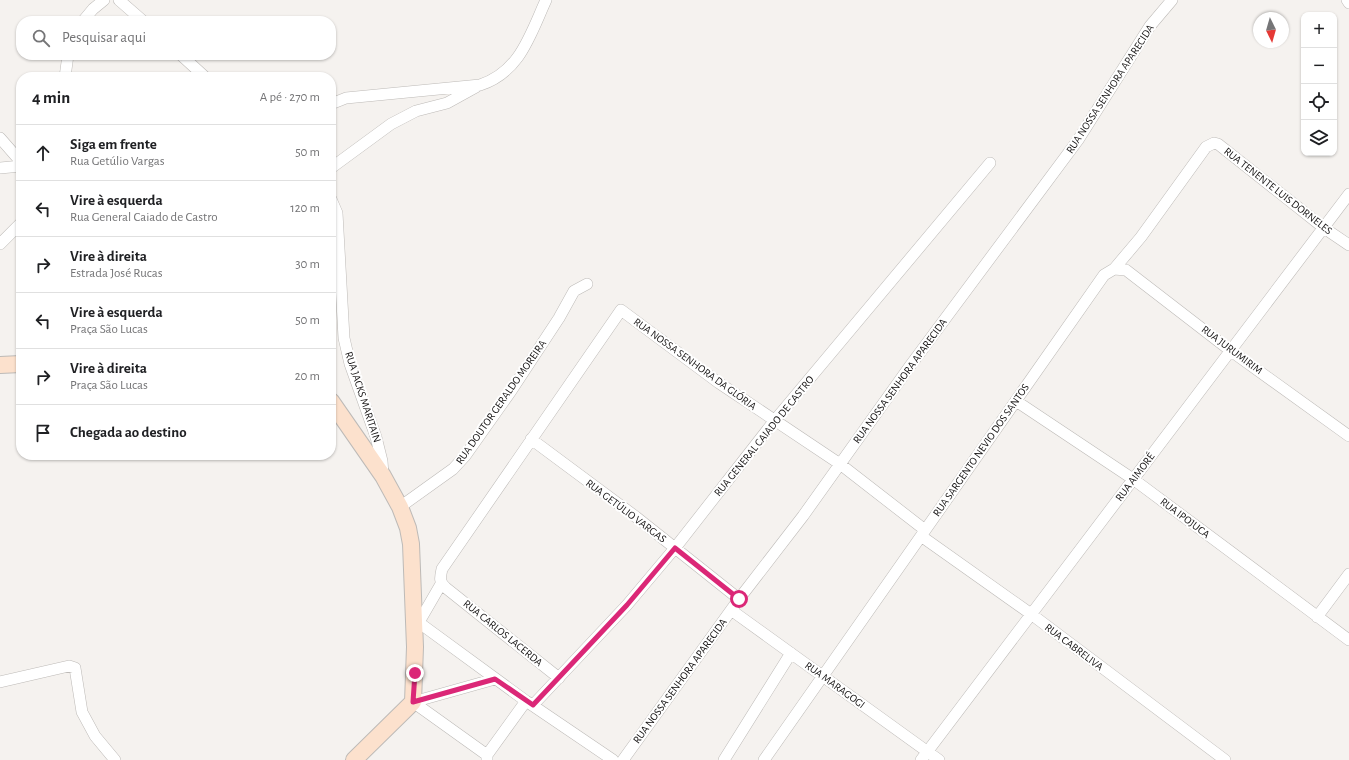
<!DOCTYPE html>
<html lang="pt">
<head>
<meta charset="utf-8">
<style>
  :root { --surface:#fff; --page:#f6f6f6; --text:#202124; --muted:#757577; --line:#e0e0e0 }
  body { margin:0; font-family:"Alegreya Sans",sans-serif; background:var(--page); color:var(--text) }
  .controls { position:absolute; right:12px; top:12px; display:grid; overflow:hidden; border-radius:8px; box-shadow:0 1px 3px #0004 }
  .controls button { width:36px; height:36px; display:grid; place-items:center; padding:0; border:0; border-bottom:1px solid var(--line); background:var(--surface); color:var(--text); font:20px sans-serif }
  .compass { position:absolute; left:1253px; top:12px; width:36px; height:36px; border-radius:50%; background:var(--surface); box-shadow:0 1px 3px #0004; rotate:175deg }
  .stop { position:absolute; width:12px; height:12px; margin:-9px; border:3px solid #db2777; border-radius:50%; background:#fff }
  .stop.end { background:#db2777; border-color:#fff; box-shadow:0 1px 4px #0008 }
  .list { margin:0; padding:0; list-style:none }
  h2 { display:flex; justify-content:space-between; align-items:center; height:52px; margin:0; padding:0 16px; font-size:17px }
  h2 small { font-size:13px; font-weight:400; color:var(--muted) }
  .list li { display:grid; grid-template-columns:26px 1fr auto; gap:12px; align-items:center; box-sizing:border-box; height:56px; padding:0 16px; border-top:1px solid var(--line) }
  .list b { display:block; font-size:15px; white-space:nowrap }
  .list p { margin:0; font-size:13px; white-space:nowrap; color:var(--muted) }
  .list em { font-size:13px; font-style:normal; color:var(--muted) }
  .icon { flex:none; width:22px; height:22px; fill:none; stroke:currentColor; stroke-width:2; stroke-linecap:round; stroke-linejoin:round }
  .map { position:relative; flex:none; width:1349px; height:760px; overflow:hidden }
  .search { position:absolute; background:var(--surface); box-shadow:0 1px 3px #0004; left:16px; top:16px; width:320px; height:44px; display:flex; align-items:center; gap:10px; box-sizing:border-box; padding:0 14px; border-radius:16px; color:var(--muted); font-size:15px }
  .panel { position:absolute; background:var(--surface); box-shadow:0 1px 3px #0004; left:16px; top:72px; width:320px; height:388px; border-radius:16px }
  .map>svg:first-child { display:block }
</style>
</head>
<body>
<div class="map">
<svg width="1349" height="760" viewBox="0 0 1349 760">
  <rect width="100%" height="100%" fill="#f5f2ef"/>
  <g fill="none" stroke-linecap="round" stroke-linejoin="round">
    <defs>
      <path id="street" d="M119,0L143,21
        M1347,0L1349,3
        M83,21L93,9L104,0
        M181,55L205,77
        M65,77L68,55
        M331,104L346,98L480,85C520,72 530,35 546,0
        M0,138L21,162
        M0,168L21,166
        M331,168L391,124L416,111L447,103L476,87
        M331,199L337,213L344,338L350,364L376,437L382,461L383,475
        M0,244L21,223
        M1114,269L1126,270L1231,351L1349,436
        M1016,401L1133,479L1349,640
        M531,439L636,517L739,599
        M400,507L453,469L465,456L511,391L559,318L574,291L587,284
        M921,536L1031,614L1225,760
        M731,610L939,760
        M1317,617L1349,574
        M414,619L526,701L613,760
        M419,622L441,584
        M559,678L446,588C439,582 440,578 442,569L621,310L719,383L840,464L925,530
        M0,682L69,666L75,668L82,712L95,736L115,760
        M413,702L487,755
        M413,702L495,679
        M533,705L627,605L675,548L775,420L990,163
        M487,760V755L526,701
        M623,760L739,599L803,516L910,366L1078,140L1150,26L1172,0
        M724,760L791,653
        M764,760L1104,275L1114,269L1141,237L1206,147L1214,143L1218,144L1324,228L1349,245
        M921,760L1349,194"/>
      <path id="secondary" d="M0,365L21,364
        M331,401L383,476L400,507L408,528L411,544L415,647L413,702L354,760"/>
    </defs>
    <!-- street casing -->
    <use href="#street" stroke="#bdbab7" stroke-width="12"/>
    <!-- secondary casing -->
    <use href="#secondary" stroke="#bdbab7" stroke-width="18"/>
    <!-- street -->
    <use href="#street" stroke="#fff" stroke-width="11"/>
    <!-- secondary -->
    <use href="#secondary" stroke="#fce1cd" stroke-width="16"/>
  </g>
  <g fill="none" stroke-linecap="round" stroke-linejoin="round">
    <!-- route -->
    <path stroke="#db2777" stroke-width="5" d="M415,673L413,702L495,679L533,705L627,605L675,548L739,599"/>
  </g>
  <g text-anchor="middle" dominant-baseline="central" stroke-width="4" stroke-linejoin="round" paint-order="stroke">
    <!-- street labels -->
    <g font-size="11" fill="#151313" stroke="#fff">
      <text transform="translate(1110 89) rotate(-57)">RUA NOSSA SENHORA APARECIDA</text>
      <text transform="translate(1278 191) rotate(38)">RUA TENENTE LUIS DORNELES</text>
      <text transform="translate(1232 350) rotate(37)">RUA JURUMIRIM</text>
      <text transform="translate(695 364) rotate(36)">RUA NOSSA SENHORA DA GLÓRIA</text>
      <text transform="translate(900 381) rotate(-54)">RUA NOSSA SENHORA APARECIDA</text>
      <text transform="translate(363 397) rotate(72)">RUA JACKS MARITAIN</text>
      <text transform="translate(501 402) rotate(-55)">RUA DOUTOR GERALDO MOREIRA</text>
      <text transform="translate(764 436) rotate(-51)">RUA GENERAL CAIADO DE CASTRO</text>
      <text transform="translate(981 450) rotate(-55)">RUA SARGENTO NEVIO DOS SANTOS</text>
      <text transform="translate(1135 477) rotate(-53)">RUA AIMORÉ</text>
      <text transform="translate(626 511) rotate(37)">RUA GETÚLIO VARGAS</text>
      <text transform="translate(1185 518) rotate(37)">RUA IPOJUCA</text>
      <text transform="translate(503 633) rotate(39)">RUA CARLOS LACERDA</text>
      <text transform="translate(1074 647) rotate(37)">RUA CABRELIVA</text>
      <text transform="translate(680 681) rotate(-54)">RUA NOSSA SENHORA APARECIDA</text>
      <text transform="translate(835 685) rotate(36)">RUA MARAGOGI</text>
    </g>
  </g>
</svg>
<div class="controls">
<button>+</button>
<button>−</button>
<button><svg class="icon" aria-label="locate" viewBox="0 0 24 24"><circle cx="12" cy="12" r="6"/><path d="M12 2v4M12 18v4M2 12h4M18 12h4"/></svg></button>
<button><svg class="icon" aria-label="layers" viewBox="0 0 24 24"><path d="M12 4l9 5-9 5-9-5zM3 14l9 5 9-5"/></svg></button>
</div>
<svg class="compass" viewBox="-18 -18 36 36"><path d="M0-13l5 13h-10z" fill="#e53935"/><path d="M0 13l5-13h-10z" fill="#757577"/></svg>
<div class="stop" style="left:739px;top:599px"></div>
<div class="stop end" style="left:415px;top:673px"></div>
<div class="search"><svg class="icon" aria-label="search" viewBox="0 0 24 24"><circle cx="10" cy="10" r="6"/><path d="M15 15l6 6"/></svg>Pesquisar aqui</div>
<section class="panel">
<h2>4 min<small>A pé · 270 m</small></h2>
<ul class="list">
<li><svg class="icon" aria-label="ahead" viewBox="0 0 24 24"><path d="M12 20V5M6 11l6-6 6 6"/></svg><div><b>Siga em frente</b><p>Rua Getúlio Vargas</p></div><em>50 m</em></li>
<li><svg class="icon" aria-label="left" viewBox="0 0 24 24"><path d="M17 20v-9H6M10 6l-5 5 5 5"/></svg><div><b>Vire à esquerda</b><p>Rua General Caiado de Castro</p></div><em>120 m</em></li>
<li><svg class="icon" aria-label="right" viewBox="0 0 24 24"><path d="M7 20v-9h11M14 6l5 5-5 5"/></svg><div><b>Vire à direita</b><p>Estrada José Rucas</p></div><em>30 m</em></li>
<li><svg class="icon" aria-label="left" viewBox="0 0 24 24"><path d="M17 20v-9H6M10 6l-5 5 5 5"/></svg><div><b>Vire à esquerda</b><p>Praça São Lucas</p></div><em>50 m</em></li>
<li><svg class="icon" aria-label="right" viewBox="0 0 24 24"><path d="M7 20v-9h11M14 6l5 5-5 5"/></svg><div><b>Vire à direita</b><p>Praça São Lucas</p></div><em>20 m</em></li>
<li><svg class="icon" aria-label="arrive" viewBox="0 0 24 24"><path d="M6 21V4h12l-3 4 3 4H6"/></svg><div><b>Chegada ao destino</b></div></li>
</ul>
</section>
</div>
</body>
</html>
